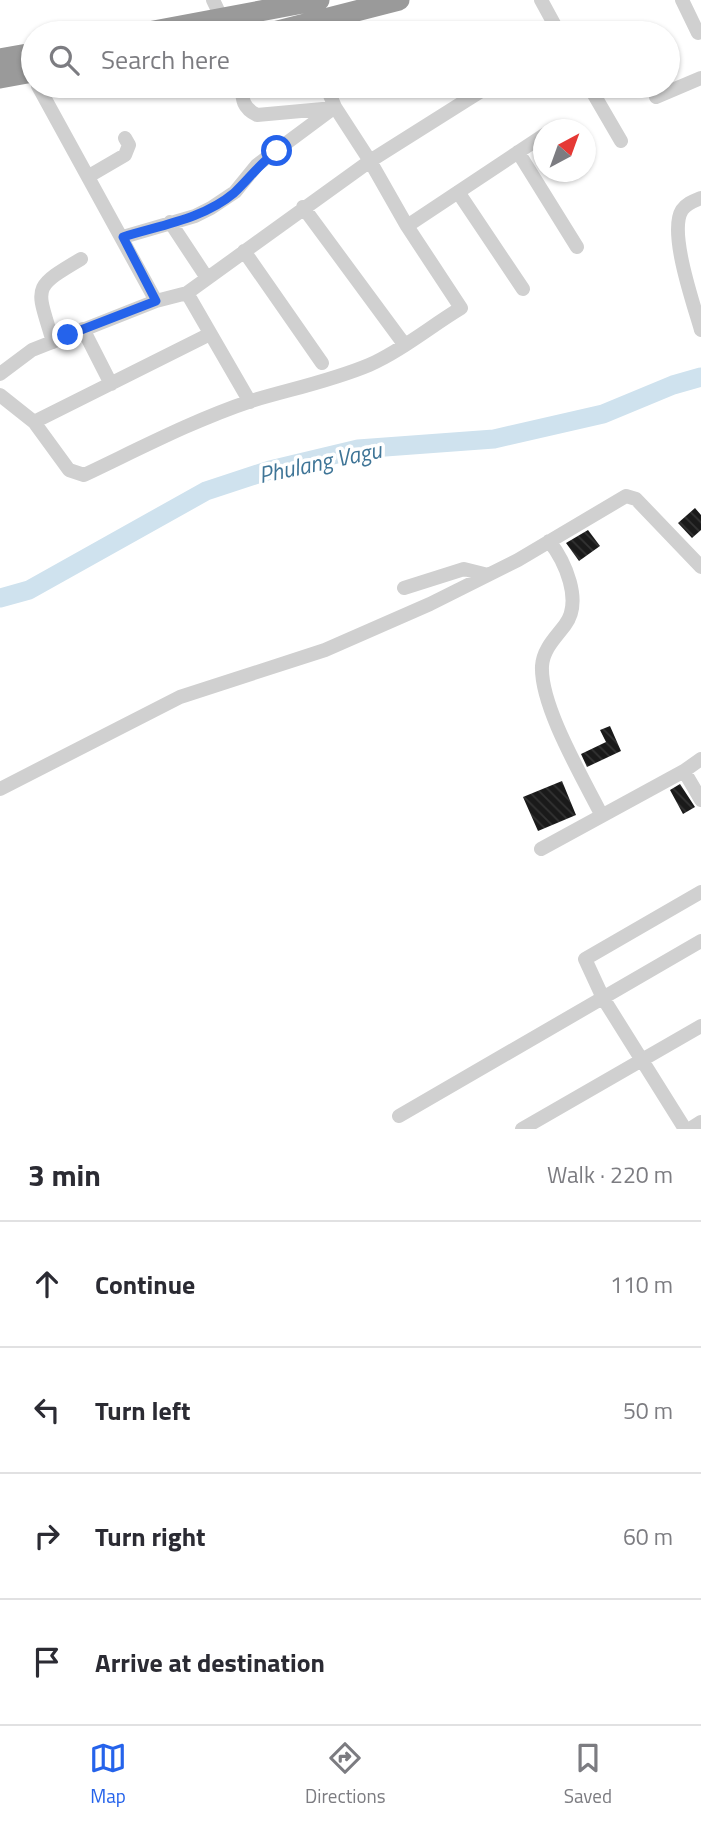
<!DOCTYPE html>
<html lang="en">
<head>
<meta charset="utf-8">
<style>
  :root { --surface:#fff; --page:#f7f7f7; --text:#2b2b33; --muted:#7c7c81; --line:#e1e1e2; --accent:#2563eb }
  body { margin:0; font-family:"Titillium Web",sans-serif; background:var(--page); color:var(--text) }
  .compass { position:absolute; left:533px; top:119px; width:63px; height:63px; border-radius:50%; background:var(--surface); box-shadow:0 2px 5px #0004; rotate:41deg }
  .stop { position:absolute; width:21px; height:21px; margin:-16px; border:5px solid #2563eb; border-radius:50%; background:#fff }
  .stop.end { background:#2563eb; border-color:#fff; box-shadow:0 2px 7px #0008 }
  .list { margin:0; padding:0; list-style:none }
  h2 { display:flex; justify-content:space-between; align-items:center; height:91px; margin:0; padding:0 28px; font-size:30px }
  h2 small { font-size:23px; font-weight:400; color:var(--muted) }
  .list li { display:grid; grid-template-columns:46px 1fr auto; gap:21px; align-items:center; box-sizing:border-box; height:126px; padding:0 28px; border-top:2px solid var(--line) }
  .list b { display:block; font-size:26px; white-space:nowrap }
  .list em { font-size:23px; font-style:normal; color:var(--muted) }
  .icon { flex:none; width:38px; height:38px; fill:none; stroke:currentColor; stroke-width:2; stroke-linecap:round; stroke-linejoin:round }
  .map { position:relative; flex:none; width:701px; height:1129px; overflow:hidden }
  .search { position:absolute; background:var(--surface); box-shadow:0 2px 5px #0004; left:21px; right:21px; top:21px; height:77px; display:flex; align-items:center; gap:18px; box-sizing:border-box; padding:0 24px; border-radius:38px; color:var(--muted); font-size:26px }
  .sheet { height:595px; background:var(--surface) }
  nav { display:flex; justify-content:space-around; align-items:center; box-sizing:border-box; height:98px; border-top:2px solid var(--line); background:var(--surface); font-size:19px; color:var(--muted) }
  nav a { display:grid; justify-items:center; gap:4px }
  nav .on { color:var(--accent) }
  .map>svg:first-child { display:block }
</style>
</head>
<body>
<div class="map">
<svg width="701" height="1129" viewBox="0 0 701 1129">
  <defs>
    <pattern id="building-back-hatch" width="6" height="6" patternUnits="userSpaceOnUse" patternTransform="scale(1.75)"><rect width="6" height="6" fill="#1a1a1a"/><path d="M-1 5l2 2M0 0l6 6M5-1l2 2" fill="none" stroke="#333"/></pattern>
  </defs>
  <rect width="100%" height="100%" fill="#fff"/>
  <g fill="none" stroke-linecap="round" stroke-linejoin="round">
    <!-- river -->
    <path stroke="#cfe2ee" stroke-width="19" d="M0,598L29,590L206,491L270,470L358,449L494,439L603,414L673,385L701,377"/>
  </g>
  <!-- building -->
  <path fill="url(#building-back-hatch)" d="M695,508L701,515V530L692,538L678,523Z
    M588,530L600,546L579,561L566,543Z
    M610,726L621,751L587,767L581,754L606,742L600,730Z
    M562,781L576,815L538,831L523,797Z
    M680,784L695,807L683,814L670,790Z"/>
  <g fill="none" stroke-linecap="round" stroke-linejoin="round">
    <!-- minor -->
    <path stroke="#d0d0d0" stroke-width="14" d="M213,0L222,19
      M541,0L559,33
      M682,0L698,33
      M242,86C242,100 243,108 257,115L334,108
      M589,86L621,141
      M656,97L701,78
      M518,152L577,247
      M89,176L125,155L129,145L125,138
      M458,192L523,289
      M701,198C694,201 687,203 682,210C668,232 694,305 701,330
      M303,207L404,344
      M170,222L207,278
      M407,226L544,135
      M123,237L195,216L211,208L235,192L257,165L335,107
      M244,251L322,363
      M187,293L250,402
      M156,301L187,293L370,161L335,107L326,86
      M83,329L111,384
      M53,342C37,287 30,289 81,259
      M0,374L32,350L156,301L38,86
      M0,395L34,422L69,470L84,475C139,449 194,420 251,401C291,389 331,381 369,365C401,351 431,326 461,308L407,226L370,161L489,86
      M34,422L208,335
      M549,541C565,561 583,601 565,625C556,637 543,649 542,666C540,706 583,778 601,814
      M404,588L464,569L488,575
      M701,759L684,771L701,800
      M0,789L180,697L325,650L430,604L518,560L626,496L636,499L701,567
      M541,849L684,771
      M399,1116L701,941
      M522,1129L701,1026
      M685,1129L603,998L585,959L701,892
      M690,1129L701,1122"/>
    <!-- highway -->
    <path stroke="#9a9a9a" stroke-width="21" d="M143,33L319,0
      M270,33L399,0
      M0,59L33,53
      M0,78L33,72"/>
  </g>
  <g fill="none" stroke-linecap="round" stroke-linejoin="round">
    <!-- route -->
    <path stroke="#2563eb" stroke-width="9" d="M68,335L156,301L123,237C161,225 203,219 234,193C249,179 260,163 277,151"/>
  </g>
  <g text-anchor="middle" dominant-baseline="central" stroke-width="7" stroke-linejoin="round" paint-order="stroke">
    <!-- water labels -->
    <g font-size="23" font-style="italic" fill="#3f7597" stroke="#fff">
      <text transform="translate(320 462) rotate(-12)">Phulang Vagu</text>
    </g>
  </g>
</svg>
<svg class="compass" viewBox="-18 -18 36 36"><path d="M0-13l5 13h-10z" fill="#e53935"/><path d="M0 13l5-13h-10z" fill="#7c7c81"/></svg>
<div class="stop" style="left:277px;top:151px"></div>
<div class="stop end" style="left:68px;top:335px"></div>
<div class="search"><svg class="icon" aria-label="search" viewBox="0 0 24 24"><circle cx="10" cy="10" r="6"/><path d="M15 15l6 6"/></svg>Search here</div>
</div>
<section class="sheet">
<h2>3 min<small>Walk · 220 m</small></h2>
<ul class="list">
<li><svg class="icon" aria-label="ahead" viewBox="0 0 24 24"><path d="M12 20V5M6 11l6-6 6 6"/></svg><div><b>Continue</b></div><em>110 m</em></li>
<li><svg class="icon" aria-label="left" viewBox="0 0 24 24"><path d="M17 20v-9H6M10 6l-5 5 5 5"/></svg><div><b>Turn left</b></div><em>50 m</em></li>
<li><svg class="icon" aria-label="right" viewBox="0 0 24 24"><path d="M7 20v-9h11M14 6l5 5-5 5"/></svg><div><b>Turn right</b></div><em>60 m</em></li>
<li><svg class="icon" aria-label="arrive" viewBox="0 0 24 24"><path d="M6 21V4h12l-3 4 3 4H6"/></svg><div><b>Arrive at destination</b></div></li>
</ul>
</section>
<nav>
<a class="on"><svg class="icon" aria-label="map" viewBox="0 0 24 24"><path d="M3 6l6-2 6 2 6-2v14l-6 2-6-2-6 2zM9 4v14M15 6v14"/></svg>Map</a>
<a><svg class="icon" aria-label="directions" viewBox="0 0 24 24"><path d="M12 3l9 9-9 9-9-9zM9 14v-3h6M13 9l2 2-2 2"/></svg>Directions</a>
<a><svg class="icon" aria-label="saved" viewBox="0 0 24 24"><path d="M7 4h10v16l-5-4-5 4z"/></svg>Saved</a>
</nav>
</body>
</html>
